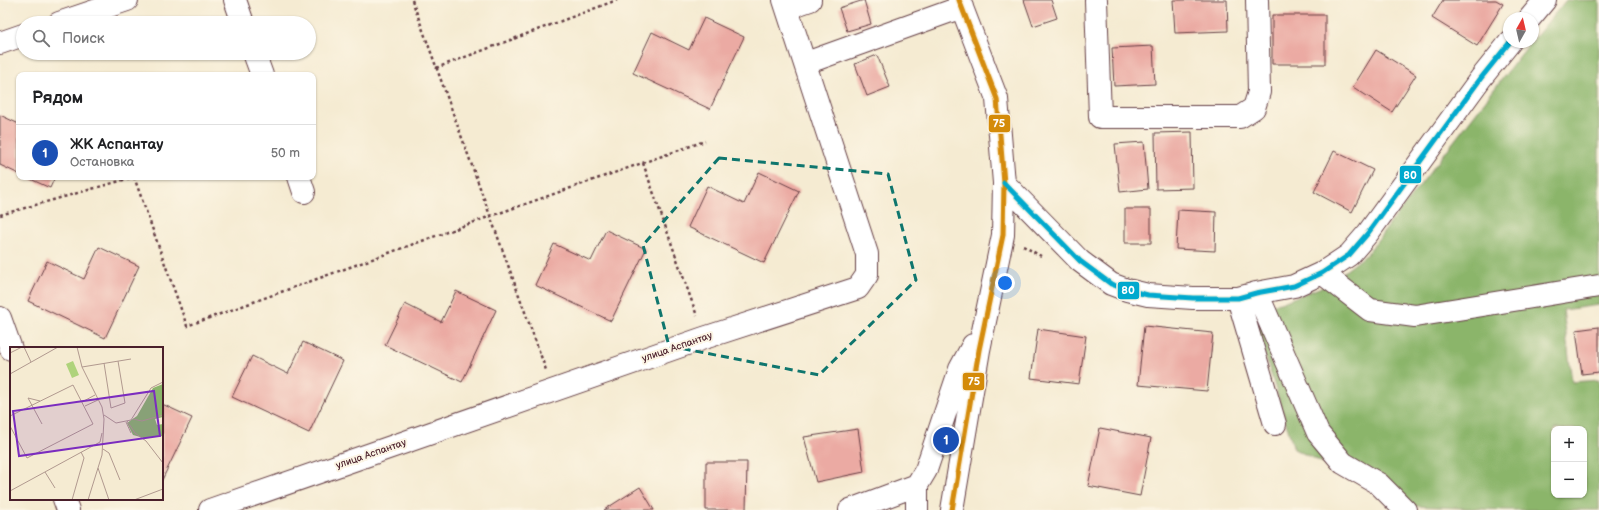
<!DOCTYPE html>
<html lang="ru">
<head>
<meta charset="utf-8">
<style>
  :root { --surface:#fff; --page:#f6f6f6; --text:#202124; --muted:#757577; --line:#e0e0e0; --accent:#c8321e }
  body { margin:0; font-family:"Balsamiq Sans",sans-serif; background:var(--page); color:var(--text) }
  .controls { position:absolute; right:12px; bottom:12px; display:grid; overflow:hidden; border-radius:8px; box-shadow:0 1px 3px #0004 }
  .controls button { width:36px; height:36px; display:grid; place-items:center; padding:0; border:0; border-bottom:1px solid var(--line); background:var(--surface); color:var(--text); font:20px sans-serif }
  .compass { position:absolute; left:1503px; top:12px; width:36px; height:36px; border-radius:50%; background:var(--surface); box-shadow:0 1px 3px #0004; rotate:8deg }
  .you { position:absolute; left:1005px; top:283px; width:14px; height:14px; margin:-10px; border:3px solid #fff; border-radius:50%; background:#1a73e8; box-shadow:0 0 0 6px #1a73e833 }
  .badge { display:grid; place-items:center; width:26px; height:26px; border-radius:50%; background:var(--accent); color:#fff; font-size:13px; font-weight:700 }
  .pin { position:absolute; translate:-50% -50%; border:2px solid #fff; box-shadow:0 1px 4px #0006 }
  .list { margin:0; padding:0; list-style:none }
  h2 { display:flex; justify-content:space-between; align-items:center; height:52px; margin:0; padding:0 16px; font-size:17px }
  h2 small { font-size:13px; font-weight:400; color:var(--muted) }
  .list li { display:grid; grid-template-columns:26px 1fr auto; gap:12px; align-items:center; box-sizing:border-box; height:56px; padding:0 16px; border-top:1px solid var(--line) }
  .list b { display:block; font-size:15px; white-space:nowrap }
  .list p { margin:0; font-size:13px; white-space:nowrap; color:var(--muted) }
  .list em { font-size:13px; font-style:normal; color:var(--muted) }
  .icon { flex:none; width:22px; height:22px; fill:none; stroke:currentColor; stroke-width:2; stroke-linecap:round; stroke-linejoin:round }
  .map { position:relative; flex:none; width:1599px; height:510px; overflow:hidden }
  .search { position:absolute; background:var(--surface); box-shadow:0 1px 3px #0004; left:16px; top:16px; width:300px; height:44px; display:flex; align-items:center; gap:10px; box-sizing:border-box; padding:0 14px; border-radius:22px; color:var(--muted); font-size:15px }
  .panel { position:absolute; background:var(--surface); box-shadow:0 1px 3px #0004; left:16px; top:72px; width:300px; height:108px; border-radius:8px }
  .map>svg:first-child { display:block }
</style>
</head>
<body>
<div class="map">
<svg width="1599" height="510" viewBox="0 0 1599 510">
  <rect width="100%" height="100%" fill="#fcf5e5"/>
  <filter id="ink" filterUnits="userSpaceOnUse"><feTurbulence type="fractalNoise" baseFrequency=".025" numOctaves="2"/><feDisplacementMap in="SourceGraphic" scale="8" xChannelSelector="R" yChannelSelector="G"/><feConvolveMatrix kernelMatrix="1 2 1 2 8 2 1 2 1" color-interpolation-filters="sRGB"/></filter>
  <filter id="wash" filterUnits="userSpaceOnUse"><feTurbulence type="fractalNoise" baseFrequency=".012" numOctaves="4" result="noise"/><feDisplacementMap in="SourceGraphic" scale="16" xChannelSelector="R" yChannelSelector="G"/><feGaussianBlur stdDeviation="0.9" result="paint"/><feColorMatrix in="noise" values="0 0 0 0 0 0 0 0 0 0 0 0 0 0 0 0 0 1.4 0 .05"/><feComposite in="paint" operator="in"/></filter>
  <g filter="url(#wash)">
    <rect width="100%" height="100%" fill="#f5ebd2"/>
    <!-- forest -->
    <path fill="#8bb56b" stroke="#6a6a4b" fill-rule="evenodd" d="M1566,0H1599V305L1563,310L1572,382L1599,380V510H1505L1414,506L1294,449L1251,309L1280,303L1327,285L1366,255L1519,57L1531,42H1533V40ZM1554,429H1584V495H1554Z"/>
    <g id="blocks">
      <!-- building -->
      <path fill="#ebaaa3" d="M864,0L871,24L847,31L839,8Z
        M1024,0H1051L1057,18L1033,26Z
        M1173,0H1227L1228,31L1175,33Z
        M1443,0H1496L1503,4L1477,46L1432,18Z
        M1272,15H1325V64H1272Z
        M704,18L744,37L710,109L633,73L652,32L689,50Z
        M1153,46L1155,84L1114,86L1112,48Z
        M1376,50L1416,75L1392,112L1353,87Z
        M877,55L890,87L867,96L855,64Z
        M0,115L19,124V174L0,165Z
        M1192,132L1193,188L1156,189L1155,133Z
        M1144,142L1148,189L1120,192L1115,144Z
        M1334,151L1373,170L1352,212L1314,192Z
        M759,172L799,191L764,263L688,227L707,186L744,204Z
        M26,177H55L50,188Z
        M1125,209H1151V243H1125Z
        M1178,210L1216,212L1215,251L1176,249Z
        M606,230L646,249L611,321L535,285L554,244L591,261Z
        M99,247L139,266L105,338L28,301L47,261L84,279Z
        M456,291L496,310L462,382L385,345L405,304L441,322Z
        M1144,326L1213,333L1207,391L1138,385Z
        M1599,327V372L1582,374L1576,330Z
        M1038,329L1086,336L1079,384L1031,378Z
        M303,342L343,361L309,433L232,397L252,356L288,374Z
        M162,404L192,418L162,480Z
        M1100,428L1151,438L1140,496L1088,486Z
        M858,429L864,472L816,482L804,437Z
        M706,462H747L746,510H706Z
        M640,487L654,510H604Z"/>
    </g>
  </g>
  <g filter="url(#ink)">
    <use href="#blocks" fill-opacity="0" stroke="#643e44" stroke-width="1"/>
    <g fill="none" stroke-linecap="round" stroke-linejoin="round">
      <defs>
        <path id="minor" d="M235,0L243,23
          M1096,0L1100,117H1240L1254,108L1259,92L1257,0
          M787,8L810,0
          M1530,18L1545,0
          M59,23L127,0
          M0,43L23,35
          M254,53L262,75
          M806,63L962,7
          M299,177L304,192
          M1004,183L1080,261L1111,284L1127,290L1148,295L1193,298H1238L1256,293L1294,286L1322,273L1349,255L1368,233L1481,78L1510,42
          M1322,273L1370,310L1415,316L1599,286
          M1256,293L1261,302L1318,433L1343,463L1379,484L1405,510
          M1238,298L1275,424
          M0,318L11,349
          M917,485V510
          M64,499L68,510
          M210,510L704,338L858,288L867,275V254L784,0
          M850,510L917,485L926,470L960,369L973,345
          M952,510L979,350L1003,235L1004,183L997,99L959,0"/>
      </defs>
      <!-- minor casing -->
      <use href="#minor" stroke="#643e44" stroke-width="24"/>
      <!-- path -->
      <path stroke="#643e44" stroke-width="2.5" stroke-dasharray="3 3" stroke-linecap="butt" d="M412,0L546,370
        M436,68L617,0
        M643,163L697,316
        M134,177L187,326L491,216L705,141
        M0,215L134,177
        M1023,246L1041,256"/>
      <!-- minor -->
      <use href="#minor" stroke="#fff" stroke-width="22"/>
      <defs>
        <path id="bus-1" d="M952,510L979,350L1003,235L1004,183L997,99L959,0"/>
        <path id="bus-2" d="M1004,183L1080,261L1111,284L1127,290L1148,295L1193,298H1238L1256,293L1294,286L1322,273L1349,255L1368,233L1481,78L1510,42"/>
      </defs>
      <!-- bus-1 casing -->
      <use href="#bus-1" stroke="#fcf5e5" stroke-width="8"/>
      <!-- bus-2 casing -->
      <use href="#bus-2" stroke="#fcf5e5" stroke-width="8"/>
      <!-- bus-1 -->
      <use href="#bus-1" stroke="#d48b09" stroke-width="5"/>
      <!-- bus-2 -->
      <use href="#bus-2" stroke="#00a9ce" stroke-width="5"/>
    </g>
  </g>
  <!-- marked area -->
  <path fill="none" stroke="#0f766e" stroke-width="3" stroke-dasharray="8 5" stroke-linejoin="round" d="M719,158L888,174L916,280L819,375L669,346L643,245Z"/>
  <g text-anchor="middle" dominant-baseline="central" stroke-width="4" stroke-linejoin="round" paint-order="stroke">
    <!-- street labels -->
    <g font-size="10" fill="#4a1f2b" stroke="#fcf5e5">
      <text transform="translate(677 347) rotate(-19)">улица Аспантау</text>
      <text transform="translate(371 454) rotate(-19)">улица Аспантау</text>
    </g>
  </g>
  <!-- overview -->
  <g transform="translate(10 347)">
    <rect width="153" height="153" fill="#f5ebd2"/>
    <path d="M63,14L69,28L62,31L56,17Z" fill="#afd37b"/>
    <path d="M153,37V70L145,72L147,78L153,77V89L134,91L123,88L117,76L127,69L143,41Z" fill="#8bb56b"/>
    <path fill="none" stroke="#b1998f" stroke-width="1" d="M14,0L21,15M67,0L72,20L92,60L94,72L92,108L78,153M95,0H108M0,6L12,0M94,16L101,61L115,56L108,14M72,20L121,12M0,27L48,0M30,54L18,51L32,77M72,55L85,48M75,59L88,53M94,68L106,76L121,73L141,41L153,35M0,69L63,38L83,77L17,111L0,79M123,72L132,74L153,68M117,74L125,86L136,94L153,116M116,75L121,86M93,102L99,106L110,133M88,121L99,153M35,125L45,141M0,144L90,95L92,86M62,153L74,111L71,105M124,153L153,142"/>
    <path fill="#7b2cbf" fill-opacity="0.15" stroke="#7b2cbf" stroke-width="2" d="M144,44L150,89L9,109L3,64Z"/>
    <rect width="153" height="153" fill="none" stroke="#4a1f2b" stroke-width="2"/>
  </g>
  <g stroke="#fcf5e5" stroke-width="1.5">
    <rect x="988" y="114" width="23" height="19" rx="4" fill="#d48b09"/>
    <rect x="1399" y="165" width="23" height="19" rx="4" fill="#00a9ce"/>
    <rect x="1117" y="281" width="23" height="19" rx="4" fill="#00a9ce"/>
    <rect x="962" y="372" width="23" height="19" rx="4" fill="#d48b09"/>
  </g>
  <g font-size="11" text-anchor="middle" font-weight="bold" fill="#fff">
    <text x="999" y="127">75</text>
    <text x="1410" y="179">80</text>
    <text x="1128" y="294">80</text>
    <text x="974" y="385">75</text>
  </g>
</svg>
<div class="controls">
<button>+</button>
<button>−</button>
</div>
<svg class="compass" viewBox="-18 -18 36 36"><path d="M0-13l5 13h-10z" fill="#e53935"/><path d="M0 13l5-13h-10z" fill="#757577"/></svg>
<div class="you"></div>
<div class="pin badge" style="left:946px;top:440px;background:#1a4fb4">1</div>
<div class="search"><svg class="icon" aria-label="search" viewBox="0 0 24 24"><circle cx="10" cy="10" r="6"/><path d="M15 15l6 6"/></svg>Поиск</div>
<section class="panel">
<h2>Рядом<small></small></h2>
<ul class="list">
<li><span class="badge" style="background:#1a4fb4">1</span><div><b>ЖК Аспантау</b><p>Остановка</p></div><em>50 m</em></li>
</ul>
</section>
</div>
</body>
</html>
